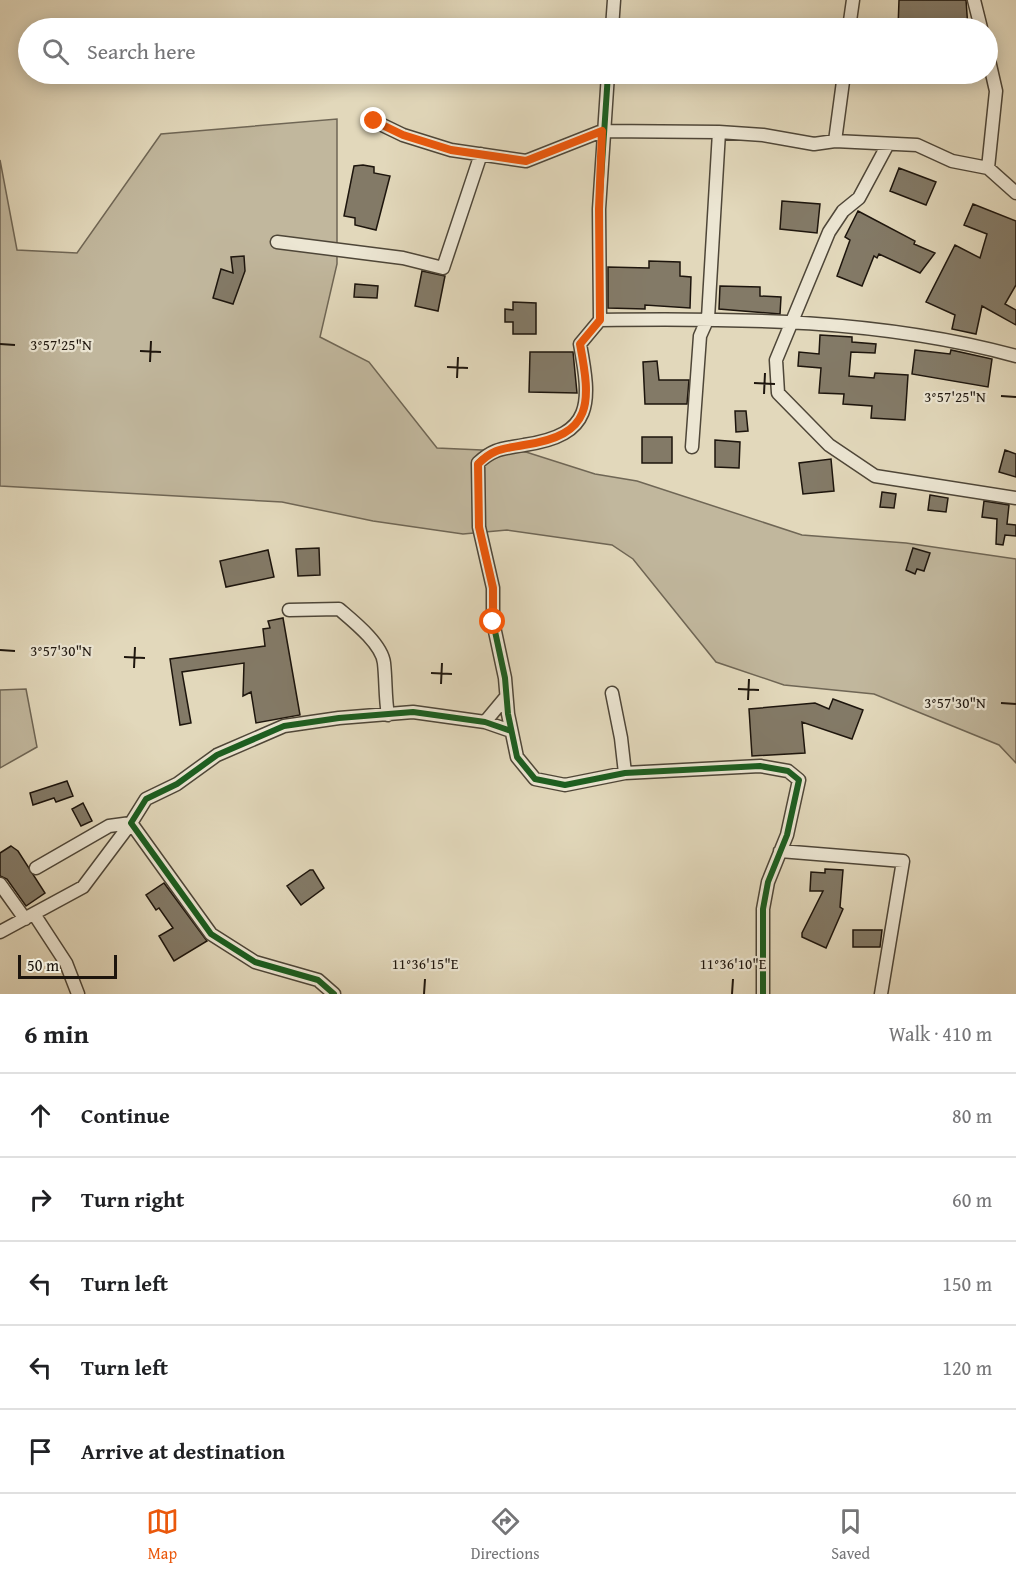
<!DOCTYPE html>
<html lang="en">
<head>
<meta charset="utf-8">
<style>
  :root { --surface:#fff; --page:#f6f6f6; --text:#202124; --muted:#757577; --line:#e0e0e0; --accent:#ea580c }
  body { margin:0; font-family:"Gentium Book Plus",serif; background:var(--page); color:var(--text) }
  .scale { position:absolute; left:18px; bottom:15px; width:99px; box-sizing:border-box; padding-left:6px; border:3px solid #1d150d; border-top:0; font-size:16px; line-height:21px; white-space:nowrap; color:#1d150d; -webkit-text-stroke:4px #ece6d3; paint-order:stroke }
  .stop { position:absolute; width:18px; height:18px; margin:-14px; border:4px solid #ea580c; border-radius:50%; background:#fff }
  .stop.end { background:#ea580c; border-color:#fff; box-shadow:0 2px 6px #0008 }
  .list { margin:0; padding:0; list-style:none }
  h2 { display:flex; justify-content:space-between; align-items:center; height:78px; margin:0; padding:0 24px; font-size:26px }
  h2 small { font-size:20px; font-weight:400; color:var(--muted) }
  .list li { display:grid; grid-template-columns:39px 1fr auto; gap:18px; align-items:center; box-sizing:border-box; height:84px; padding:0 24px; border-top:2px solid var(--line) }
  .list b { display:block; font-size:22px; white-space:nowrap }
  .list em { font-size:20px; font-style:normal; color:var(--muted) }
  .icon { flex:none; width:33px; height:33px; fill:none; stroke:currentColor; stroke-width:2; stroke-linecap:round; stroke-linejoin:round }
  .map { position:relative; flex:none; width:1016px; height:994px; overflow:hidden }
  .search { position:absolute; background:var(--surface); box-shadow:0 3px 15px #0003; left:18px; right:18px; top:18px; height:66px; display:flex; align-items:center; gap:15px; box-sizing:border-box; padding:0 21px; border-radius:33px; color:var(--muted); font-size:22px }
  .sheet { height:498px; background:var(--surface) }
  nav { display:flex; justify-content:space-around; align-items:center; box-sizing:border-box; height:84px; border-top:2px solid var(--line); background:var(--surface); font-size:16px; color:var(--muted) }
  nav a { display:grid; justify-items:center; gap:3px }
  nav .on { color:var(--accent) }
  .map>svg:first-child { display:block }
</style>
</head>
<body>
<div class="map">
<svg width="1016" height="994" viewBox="0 0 1016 994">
  <rect width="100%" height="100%" fill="#e2d8bb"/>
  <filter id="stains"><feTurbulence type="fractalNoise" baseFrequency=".00333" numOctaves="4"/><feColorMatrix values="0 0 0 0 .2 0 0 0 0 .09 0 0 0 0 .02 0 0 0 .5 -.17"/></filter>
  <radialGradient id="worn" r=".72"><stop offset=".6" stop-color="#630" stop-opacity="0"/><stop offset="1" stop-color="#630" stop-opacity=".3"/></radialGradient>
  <!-- green -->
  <path fill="#c1b79d" stroke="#6f6655" stroke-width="1.5" d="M337,119V264L320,337L369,362L437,448L526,452L595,474L637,481L802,535L906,543L1016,559V763L999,745L874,694L784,685L716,662L633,559L612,545L507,530L463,534L373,521L282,502L0,486V160L17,250L77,253L161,134Z
    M26,689L37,747L0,768V690Z"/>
  <!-- building -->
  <path fill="#837a67" stroke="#1d150d" stroke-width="1.5" d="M899,0H966L968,28H898Z
    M363,165L374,167V173L390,176L376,230L355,225V218L344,216L354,166Z
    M899,168L936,182L926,205L890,191Z
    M782,201L820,204L817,233L780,229Z
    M973,204L1016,221V285L1005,304L1016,310V325L982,306L976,334L952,329L955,315L926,302L955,245L980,258L987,234L964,225Z
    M858,211L915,241L914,244L935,253L920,273L879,254L877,258L874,256L862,286L837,276L850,240L845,237Z
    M244,256L245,271L233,304L213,298L221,269L233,273L231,257Z
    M649,261L680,262V276L691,277L690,308L645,305V309L608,308V267L649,268Z
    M422,271L445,276L438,311L415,306Z
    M355,284L378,286L377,298L354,297Z
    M720,286L760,287V296L781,297L780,314L719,309Z
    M513,302L536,303V334H513V322H505V309L513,310Z
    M820,335L852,337V342L876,344L875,353L851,352L849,376L874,378L875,373L908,375L905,420L871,418L872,406L843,404L844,394L819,393L821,368L798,366L799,352L819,354Z
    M915,350L950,354L951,350L992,359L988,387L912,374Z
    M530,352H573L577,393L529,392Z
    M657,361L659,380H689L687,404H645L643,362Z
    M735,411H746L748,431L736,432Z
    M642,437H672V463H642Z
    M715,440L740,442L739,468L715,467Z
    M1005,450L1016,454V477L999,472Z
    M831,459L834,491L803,494L799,463Z
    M882,492L896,494L894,508L880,507Z
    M930,495L948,498L946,512L928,510Z
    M984,501L1009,505L1007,524L1016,525V536L1005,535L1003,545L996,544L997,519L982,517Z
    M319,548L320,575L298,576L296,549Z
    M913,548L930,553L924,571L917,569L915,574L906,570Z
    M268,550L274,577L226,587L220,561Z
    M283,618L300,715L256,723L251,692L243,696L244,663L182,672L191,723L180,725L170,659L265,646L263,629L270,628L268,621Z
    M833,699L863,710L852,739L802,722L805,753L752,756L749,709L815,703L829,709Z
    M67,781L73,796L56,802L54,798L33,805L30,793Z
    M83,803L92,821L81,826L72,809Z
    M11,846L18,851L45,893L26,906L7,879L0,876V853Z
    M825,869L843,870L840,907L843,909L826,948L802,937V933L823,891H810L811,872L825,873Z
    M310,870H313L324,888L301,905L287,886Z
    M164,883L207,941L174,961L159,936L173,928L159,908L156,910L146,895Z
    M853,930H882L880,947H853Z"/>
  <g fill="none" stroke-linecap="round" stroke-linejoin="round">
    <defs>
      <path id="minor" d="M974,0L981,28
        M612,28L614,0
        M849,28L853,0
        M988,56L996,91L988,168
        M608,74L599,209L600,320L580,344C591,403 594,435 524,445C503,449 494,448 478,463L479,527L493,588V622L505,678L508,714L517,757L535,779L565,785L625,773L760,766L788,771L799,780L787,835L768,882L763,909V994
        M374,121L403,135L451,150L526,161L602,131L719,132L763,135L814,144L835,141L917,145L952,161L988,168L1016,193
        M835,141L844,74
        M888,144L859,198L843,211L829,232L776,360L778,393L829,445L875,476L1016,498
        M277,242L403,258L443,268L481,154
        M600,320C739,318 881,319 1016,356
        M692,447L700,336L708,318L719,132
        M289,610L339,609C353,621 382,644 384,663C386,681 385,698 388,715
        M612,693L621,738L625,773
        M485,722L505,698
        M780,851L903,861L881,994
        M36,868L109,826L131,823
        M0,884L25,919
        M34,914L66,963L78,994
        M0,932L83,887L131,823
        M334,994L318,980L255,962L211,934L131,823L146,799L177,784L217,755L284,726L339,718L413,712L485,722L511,731"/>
    </defs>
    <!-- minor casing -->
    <use href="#minor" stroke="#4e4638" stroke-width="15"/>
    <!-- minor -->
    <use href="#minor" stroke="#ece6d3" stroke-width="12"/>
    <defs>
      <path id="cycleway" d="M608,74L599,209L600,320L580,344C591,403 594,435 524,445C503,449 494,448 478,463L479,527L493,588V622L505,678L508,714L517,757L535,779L565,785L625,773L760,766L788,771L799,780L787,835L768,882L763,909V994
        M334,994L318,980L255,962L211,934L131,823L146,799L177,784L217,755L284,726L339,718L413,712L485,722L511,731"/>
    </defs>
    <!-- cycleway casing -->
    <use href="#cycleway" stroke="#ece6d3" stroke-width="10"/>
    <!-- cycleway -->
    <use href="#cycleway" stroke="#1b5e20" stroke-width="6"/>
  </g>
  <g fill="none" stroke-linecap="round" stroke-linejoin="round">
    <!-- route -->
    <path stroke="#ea580c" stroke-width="8" d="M374,121L403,135L451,150L526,161L602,131L599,209L600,320L580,344C591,403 594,435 524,445C503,449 494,448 478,464L479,527L493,588V622"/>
  </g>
  <!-- ticks -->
  <path fill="none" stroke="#1d150d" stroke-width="2" d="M0,344L15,345M140,351L161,352M150,362L151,341M447,367L468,368M457,378L458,357M754,383L775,384M764,394L765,373M1001,396L1016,397M0,650L15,651M124,657L145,658M134,668L135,647M431,673L452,674M441,684L442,663M738,689L759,690M748,700L749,679M1001,703L1016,704M424,994L425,979M732,994L733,979"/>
  <g font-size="15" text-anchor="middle" fill="#1d150d" stroke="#ece6d3" stroke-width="4.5" stroke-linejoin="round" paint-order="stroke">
    <text x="61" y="350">3°57'25"N</text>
    <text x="955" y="402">3°57'25"N</text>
    <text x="61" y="656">3°57'30"N</text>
    <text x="955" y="708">3°57'30"N</text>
    <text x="425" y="969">11°36'15"E</text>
    <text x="733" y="969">11°36'10"E</text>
  </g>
  <rect width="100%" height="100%" filter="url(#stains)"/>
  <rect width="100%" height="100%" fill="url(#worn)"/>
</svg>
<div class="scale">50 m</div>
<div class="stop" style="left:493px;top:622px"></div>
<div class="stop end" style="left:374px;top:121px"></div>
<div class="search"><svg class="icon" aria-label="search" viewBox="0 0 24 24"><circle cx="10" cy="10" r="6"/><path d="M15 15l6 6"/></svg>Search here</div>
</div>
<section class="sheet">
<h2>6 min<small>Walk · 410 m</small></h2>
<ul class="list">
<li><svg class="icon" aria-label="ahead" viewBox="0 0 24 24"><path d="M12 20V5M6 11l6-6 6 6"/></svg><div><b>Continue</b></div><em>80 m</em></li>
<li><svg class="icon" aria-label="right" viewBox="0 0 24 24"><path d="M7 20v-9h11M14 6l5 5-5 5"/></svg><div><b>Turn right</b></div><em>60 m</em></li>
<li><svg class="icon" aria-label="left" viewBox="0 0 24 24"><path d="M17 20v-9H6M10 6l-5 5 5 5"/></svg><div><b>Turn left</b></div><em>150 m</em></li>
<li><svg class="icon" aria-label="left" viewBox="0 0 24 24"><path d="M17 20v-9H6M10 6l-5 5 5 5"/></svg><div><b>Turn left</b></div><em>120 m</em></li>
<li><svg class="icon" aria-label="arrive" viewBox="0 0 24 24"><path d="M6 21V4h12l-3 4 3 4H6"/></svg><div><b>Arrive at destination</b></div></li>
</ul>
</section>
<nav>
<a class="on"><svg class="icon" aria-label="map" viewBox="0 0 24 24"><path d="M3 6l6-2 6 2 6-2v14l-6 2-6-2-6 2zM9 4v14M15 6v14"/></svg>Map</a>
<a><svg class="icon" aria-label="directions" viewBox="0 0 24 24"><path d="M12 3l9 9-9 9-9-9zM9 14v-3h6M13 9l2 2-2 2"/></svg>Directions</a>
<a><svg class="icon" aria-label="saved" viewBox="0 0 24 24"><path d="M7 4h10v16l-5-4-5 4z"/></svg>Saved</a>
</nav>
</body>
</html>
